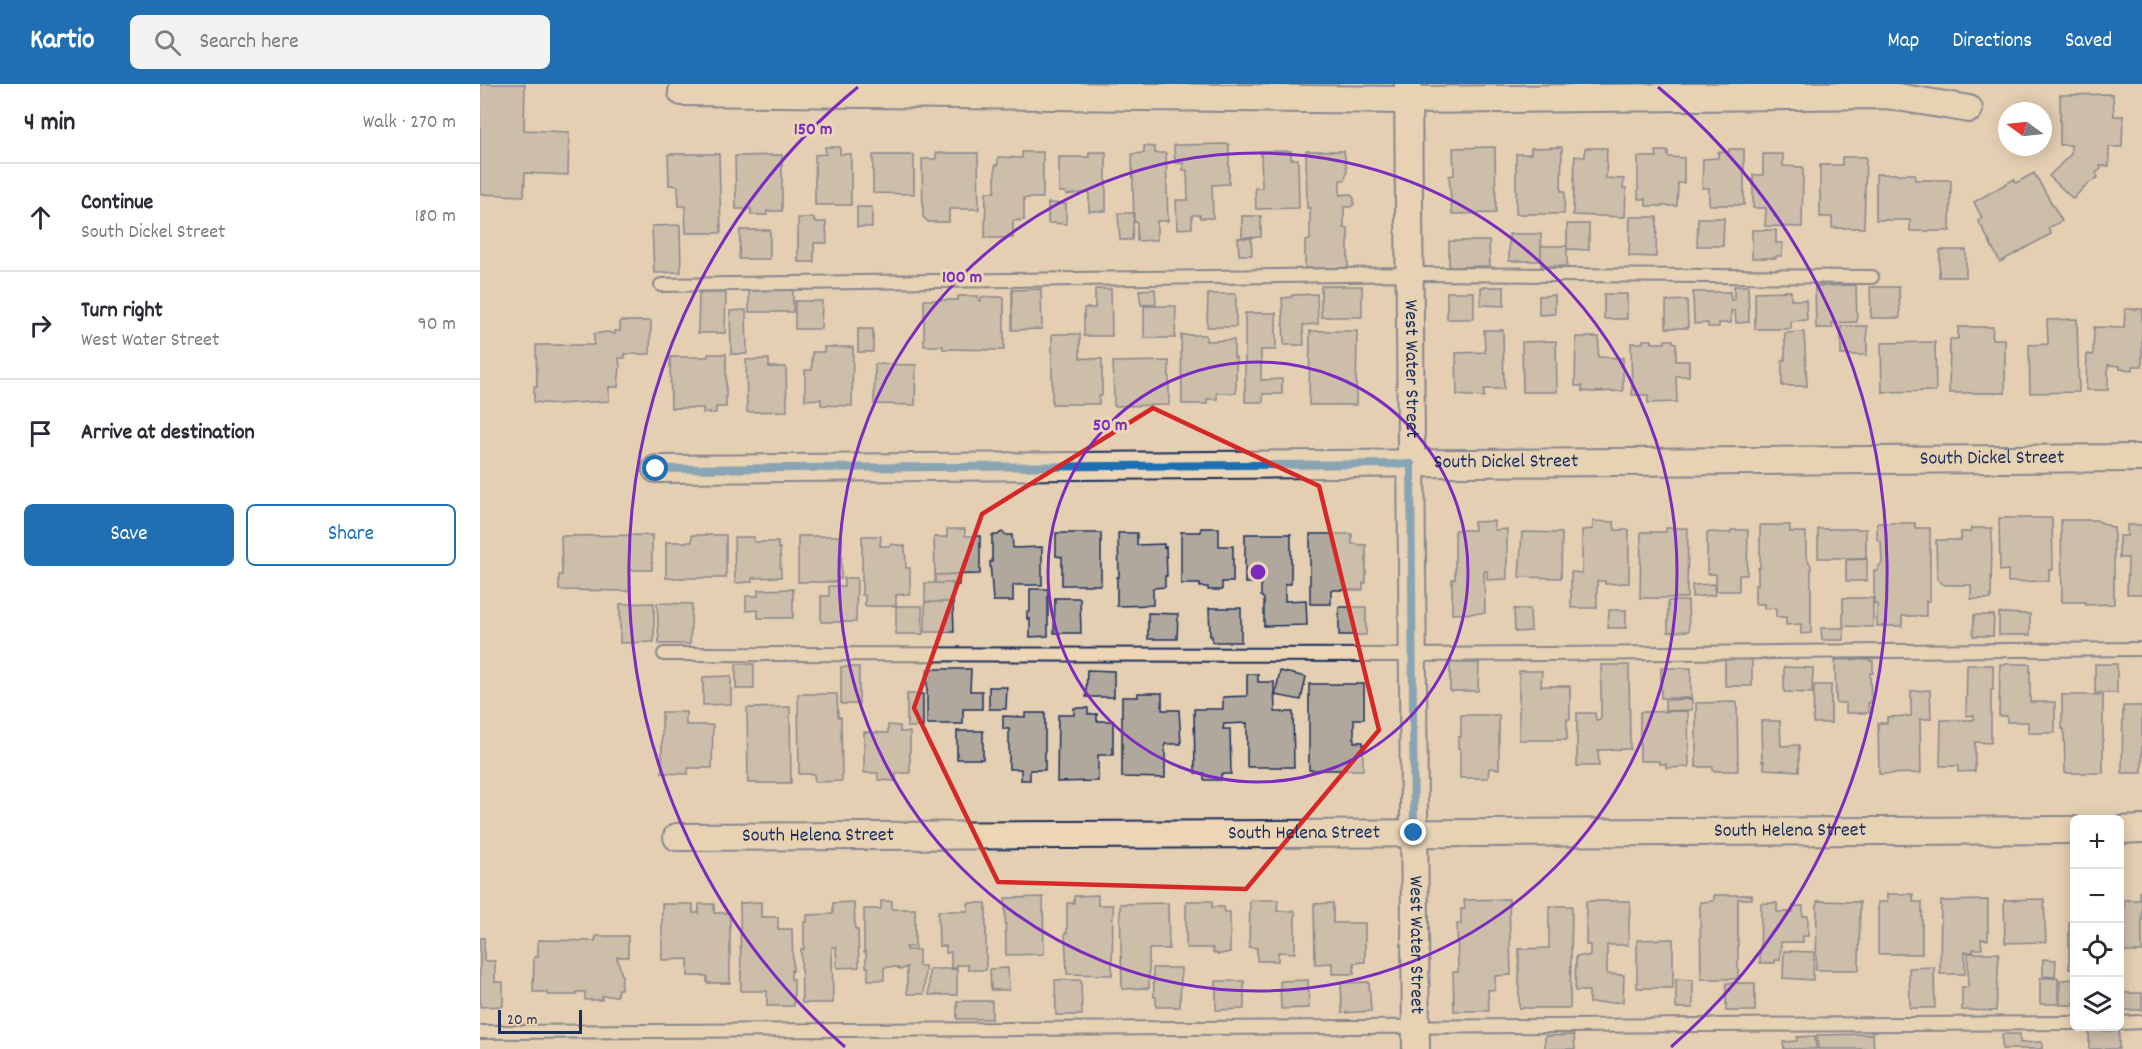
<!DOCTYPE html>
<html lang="en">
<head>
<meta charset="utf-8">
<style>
  :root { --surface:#fff; --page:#f2f2f3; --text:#2b2b33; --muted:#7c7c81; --line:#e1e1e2; --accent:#1f6fb2 }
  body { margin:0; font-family:Dekko,sans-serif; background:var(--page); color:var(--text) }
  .controls { position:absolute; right:18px; bottom:18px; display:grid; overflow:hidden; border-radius:9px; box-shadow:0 3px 15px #0003 }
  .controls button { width:54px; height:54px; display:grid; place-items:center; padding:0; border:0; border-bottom:2px solid var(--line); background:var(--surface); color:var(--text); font:30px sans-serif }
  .compass { position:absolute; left:1518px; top:18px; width:54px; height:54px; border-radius:50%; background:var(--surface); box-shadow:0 3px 15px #0003; rotate:285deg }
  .scale { position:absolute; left:18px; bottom:15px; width:84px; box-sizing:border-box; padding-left:6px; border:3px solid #1b2f5e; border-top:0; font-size:16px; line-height:21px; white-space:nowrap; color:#1b2f5e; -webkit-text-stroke:4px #ecd6b5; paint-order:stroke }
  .stop { position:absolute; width:18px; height:18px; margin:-14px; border:4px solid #1f6fb2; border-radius:50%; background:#fff }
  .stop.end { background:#1f6fb2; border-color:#fff; box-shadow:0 2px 6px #0008 }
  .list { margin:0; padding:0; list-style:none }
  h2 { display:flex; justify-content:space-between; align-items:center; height:78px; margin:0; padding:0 24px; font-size:26px }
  h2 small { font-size:20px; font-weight:400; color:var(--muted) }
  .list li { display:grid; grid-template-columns:39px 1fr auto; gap:18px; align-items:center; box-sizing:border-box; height:108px; padding:0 24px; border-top:2px solid var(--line) }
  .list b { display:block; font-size:22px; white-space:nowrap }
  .list p { margin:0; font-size:20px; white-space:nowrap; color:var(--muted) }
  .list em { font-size:20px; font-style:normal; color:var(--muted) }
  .actions { display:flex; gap:12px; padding:18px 24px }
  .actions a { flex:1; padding:14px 0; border:2px solid var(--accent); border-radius:9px; text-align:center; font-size:21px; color:var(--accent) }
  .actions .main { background:var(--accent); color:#fff }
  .icon { flex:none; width:33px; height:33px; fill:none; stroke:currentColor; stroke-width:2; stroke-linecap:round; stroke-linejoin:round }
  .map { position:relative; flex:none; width:1662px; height:965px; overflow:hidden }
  header { display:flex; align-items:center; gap:36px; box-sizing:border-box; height:84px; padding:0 30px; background:var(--accent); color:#fff }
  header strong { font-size:28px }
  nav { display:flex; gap:33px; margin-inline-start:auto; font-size:21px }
  .search { width:420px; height:54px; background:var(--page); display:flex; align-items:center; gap:15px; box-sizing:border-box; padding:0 21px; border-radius:9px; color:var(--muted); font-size:22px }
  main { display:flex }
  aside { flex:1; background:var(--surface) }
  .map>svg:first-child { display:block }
</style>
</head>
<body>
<header>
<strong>Kartio</strong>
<div class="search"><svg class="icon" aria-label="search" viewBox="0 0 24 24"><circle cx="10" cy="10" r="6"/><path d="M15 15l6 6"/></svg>Search here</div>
<nav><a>Map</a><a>Directions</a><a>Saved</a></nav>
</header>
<main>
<aside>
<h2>4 min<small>Walk · 270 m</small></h2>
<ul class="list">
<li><svg class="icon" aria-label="ahead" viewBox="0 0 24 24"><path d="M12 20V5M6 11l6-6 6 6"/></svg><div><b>Continue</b><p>South Dickel Street</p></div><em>180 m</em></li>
<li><svg class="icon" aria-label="right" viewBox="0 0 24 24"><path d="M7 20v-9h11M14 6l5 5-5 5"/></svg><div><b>Turn right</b><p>West Water Street</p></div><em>90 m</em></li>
<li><svg class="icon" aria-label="arrive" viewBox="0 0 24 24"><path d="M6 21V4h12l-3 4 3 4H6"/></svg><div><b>Arrive at destination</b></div></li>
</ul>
<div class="actions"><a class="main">Save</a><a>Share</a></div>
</aside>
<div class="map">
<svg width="1662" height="965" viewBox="0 0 1662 965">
  <rect width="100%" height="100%" fill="#e4cfb2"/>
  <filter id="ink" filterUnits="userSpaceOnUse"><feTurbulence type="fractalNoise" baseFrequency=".0167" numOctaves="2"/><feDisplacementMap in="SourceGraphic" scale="12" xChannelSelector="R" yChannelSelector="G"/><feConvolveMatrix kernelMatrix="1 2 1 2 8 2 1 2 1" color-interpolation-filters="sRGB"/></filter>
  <g filter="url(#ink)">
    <!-- building -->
    <path fill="#b1a89d" stroke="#1b2f5e" stroke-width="1.5" d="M0,0H45L44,46L89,48L88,91L45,89L44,112L0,110Z
      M1633,10L1634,32H1643L1642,63H1629V82H1620L1621,85L1616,89L1618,93L1606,101L1593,115L1569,92L1591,70V61H1580V11Z
      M749,60V100L732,101L733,134H720V131H712V144L697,145L696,116H708L707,86H703V79H695L694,61Z
      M664,62L675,63V69H686L688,137H677V156L657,157V138H654L652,70L664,69Z
      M345,63H360V70H371V121H335V71L346,70Z
      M1015,63L1016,129L972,130L969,92L974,91L973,64Z
      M1082,63L1081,107H1085L1084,130H1036V70H1051V64Z
      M1105,64H1127L1126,94L1144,95L1143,104H1146L1145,133L1093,131L1095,72L1105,73Z
      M1249,65H1264V121H1229V104H1222L1223,75L1238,74V68H1249Z
      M781,67H811V75H818L819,124L776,125L775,104H782Z
      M826,67H864L867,87L865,96H860V111L870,110L874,114V120L870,123H864V144H868V184H825V157L830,156V124H827Z
      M1176,67H1188V73L1204,74V99H1198L1197,122H1166V115H1158V73H1177Z
      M542,68H563V114H544V136L533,137V154H505L506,108H515V81H518V73L542,74Z
      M609,68H626V127H609V108L586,111V108H579V73H609Z
      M456,69H498L499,125H469V138H448L443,133L442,75H456Z
      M188,70H239L241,149H206L205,122H199L198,102L189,101Z
      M1283,70H1303V82L1323,83L1322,143L1285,142L1286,124H1273V91H1283Z
      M302,71V127H287V131H271V125H256L255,72Z
      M393,71H434V110L393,109Z
      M1362,73H1386L1384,144H1352V133H1340V81H1362Z
      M1554,89L1582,137L1568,144L1571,150L1520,178L1498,136L1502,134L1494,118L1534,95L1536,99Z
      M1396,90H1435V96H1471L1470,147H1430V136H1396Z
      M568,119L586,120V140L568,139Z
      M377,123H392V143H377Z
      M638,129H654L652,156H640Z
      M762,132H781V153L762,154Z
      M1150,133H1177L1176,173L1149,172Z
      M318,134H334V138H346L347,159H334V178H318Z
      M1218,134H1244L1243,162H1217Z
      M1087,140H1109V166L1087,165Z
      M200,141L201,188L174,189L172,142Z
      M260,146H290V175H259Z
      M1272,146H1296V159H1303L1302,172H1296V174H1272Z
      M1029,150H1061V177H1029Z
      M771,153L772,171H759L758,154Z
      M969,157H1009L1010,182L969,183Z
      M1061,162H1087V182H1061Z
      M1460,166H1486V193H1459Z
      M1376,201L1377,238L1352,239L1353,244H1336L1335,202Z
      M841,202H882V233H841Z
      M1254,202H1268L1269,238L1256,239L1255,227H1251V239H1239V243H1228V239L1214,240L1213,208H1250L1251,216H1254Z
      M1001,203H1024V222L1001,221Z
      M1390,203H1419L1420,234H1391Z
      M313,205V228H269V206Z
      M561,205L562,245L532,246V206Z
      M615,205H631L632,252H604V224H615Z
      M675,205L676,220L661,221L659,206Z
      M1311,207V216H1326L1327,236L1311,237V245H1275V208Z
      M967,208H994V235H967Z
      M219,209H246L245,249H218Z
      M728,210H756V243H727Z
      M837,210L838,240L823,241L824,261H804L802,214L812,213V211Z
      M1124,210H1147V235H1124Z
      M1075,211V230L1059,231V212Z
      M478,212H498V216L501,217V213H524V266L463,265V262H444V216H478Z
      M1207,216L1208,244H1186V217Z
      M315,217H342L341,245H315Z
      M664,222H696L695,254H664Z
      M1645,225H1662V282H1653V286L1640,285V282L1628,281V306H1606L1607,270L1613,271L1614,243L1644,244Z
      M266,226L267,270H251L250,227Z
      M765,229H796V266H781V296L802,295V310H783V318H765Z
      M1597,235L1599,308L1550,309L1549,261L1568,260L1567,236Z
      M140,237H171L170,270H145V274H139L140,283L138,303H129V317L77,320L54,318V302L57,303L56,261H114V250L127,248L135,250V247H140Z
      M1361,242H1387V271H1361Z
      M1478,243H1513L1512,255H1525V309H1469L1470,255H1478Z
      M378,245H393V268H378Z
      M1004,246H1023L1024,305H1004V313L977,311L976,269L1005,268Z
      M830,247H877L876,321H829Z
      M1324,248L1327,302H1302V276H1305V249Z
      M572,250H600V274L622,275V312H619V320H572Z
      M701,251H726V257L754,256V273H756V309H737V315H727V320H702Z
      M1096,253H1119L1118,273L1143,274V307L1111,308L1102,307V302H1095Z
      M1163,256H1172V259H1185V256H1193V258L1196,259V277H1209V292H1196L1197,318L1168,319V311H1152L1151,259H1163Z
      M1076,257L1077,308H1043L1042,258Z
      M1455,258L1456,307L1402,308L1401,259Z
      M344,263H373L372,322L341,321V315L325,316V286H332V268H344Z
      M228,270H246V323H236V329H223V324H191L190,273H228Z
      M289,275V283H306L307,327L267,328L266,276Z
      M689,277V321L634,322L633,278Z
      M395,280L436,281L435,321L394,320Z
      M1519,434H1572L1573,486H1569V497L1528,498V486L1520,487Z
      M1581,436H1616L1634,444V520L1606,521L1605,518H1582Z
      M1014,437V446L1027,445V495L1007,496V487H1004L1005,529L972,530V495H975V446H994V438Z
      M1113,437L1134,438L1135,446H1149V499L1125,500V497H1117V524H1091V488L1102,489V446L1113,445Z
      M1397,439H1435V444H1450V517H1446V532H1422V542H1397V520H1394V487H1398V483L1402,479L1401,458L1397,455Z
      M1280,441H1310V448H1326V472L1331,482V549L1321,550V540L1306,541V533H1296V524L1284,525V520H1275V501H1278V484H1280Z
      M1647,441H1662V510H1647L1648,474H1639V452H1647Z
      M721,444H739V462H753V498H742V506H728V503H720V500H701V448H721Z
      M1186,444H1208L1207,514H1160L1161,448H1186Z
      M1491,444H1512L1511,515H1491V501H1464L1457,495L1456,456H1481V448H1491Z
      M467,445H485V452H500V490L455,491L454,453H467Z
      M1338,445H1386V474H1338Z
      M1251,446H1268L1267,491H1259V507H1236V490H1227V448L1250,449Z
      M523,448L526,451H532L533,464L562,463V501H533V517H513L510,478H512V451H518L520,449Z
      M1042,448L1082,449L1081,494L1039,493Z
      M576,449H621V501H582V473L576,472Z
      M638,449H657V461L684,460V464L686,463L687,492H685V503L673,504V521L637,522V493H639Z
      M765,450H811V500H805V517L826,516L827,541L784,542V515L781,512V499H765Z
      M830,450H872V460L886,461V499H883V506H851V520H830Z
      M172,451V486H150V507L79,506V491H82L81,452Z
      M212,451H246V494H186V458H212Z
      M318,452H362L361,495H357L356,498H318Z
      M382,452H401L400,462H409L411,460L425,462L426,484H430V510L416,511V522H385V511H382Z
      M254,453H274V458H298V464H300L301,493L272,494V498L255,499Z
      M1387,475V497H1366V476Z
      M479,490V501H473V499H455V491Z
      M364,494H377L376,538H341V512H349V502H364Z
      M445,499H473V518H445Z
      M1234,500L1235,511L1212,513V501Z
      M313,505V534H278V526L266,527V512H278V506Z
      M550,505H568V552L550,553V535H547V528H550Z
      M575,514H600L601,549H574Z
      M1363,514H1393V543L1363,542Z
      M1188,517H1208L1209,547L1188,548Z
      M445,518H473L474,548H445Z
      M174,519V558L140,559V520Z
      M177,519L212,520L210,560H179Z
      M416,522H442L443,550H416Z
      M859,523H886V551H859Z
      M729,524H761V558H732V552H730Z
      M1034,525H1050L1051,547L1035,548Z
      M1129,526H1146V544H1128Z
      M668,529L698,530L697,555H668Z
      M1519,529L1550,530V551H1519Z
      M1494,531H1514L1513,552H1493Z
      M1341,544H1364V556H1342Z
      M1245,575H1272V602H1245Z
      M1390,575V577H1393V589H1390L1391,619H1388L1389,629H1366V619H1356L1355,576Z
      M970,579H999L998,607H970Z
      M256,580H274V605H256Z
      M1520,580H1550V618H1575V649H1548V638H1527V632H1519Z
      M1615,580H1637V609H1615Z
      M1121,581H1149L1150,665L1118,666L1119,682H1097V629H1115L1116,636L1121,635Z
      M1487,581H1513V606H1511V659L1495,658V687L1478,688V682H1460L1461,636H1494V631L1486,632Z
      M361,583H379V620H361Z
      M1304,583L1333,584L1332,609L1304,608Z
      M1181,584H1211V614H1181Z
      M447,585H491L490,607H502V625H483V640H447Z
      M607,586L634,587V613H606Z
      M800,587L826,593L821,616L795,611Z
      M1039,587H1062L1061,602H1090V635H1087V656H1039Z
      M767,590H778V598H794L795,628H813L814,683H767V639L744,640L743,645H750L751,690H741V696H724V689H715L714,625H743V613L767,612Z
      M251,592V620L223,621V593Z
      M829,600H884V635H874V658H883V686H829Z
      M1334,601H1351V639H1333Z
      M509,603H527L526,625H509Z
      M1450,606L1451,635H1440L1441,689L1399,690L1398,639H1407V633L1431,632V607Z
      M658,609H682V626H699L701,660H685V694L642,693V613H658Z
      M318,610H357L358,633H361L362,697L335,698L334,690H319Z
      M427,610H443V643H427Z
      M1582,611H1623V689H1585L1584,645H1582Z
      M1212,615V626L1185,627V616Z
      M1257,618L1258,687H1233V683H1216V619Z
      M1643,622H1662V689H1642Z
      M310,623L311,699H268L267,624Z
      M594,624H608V630H617V637H633V671H618V697L577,698L578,631H594Z
      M1208,627L1209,683L1186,684V680H1179V677H1160V628Z
      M182,628H206V641H233L232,684H208V690L182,689Z
      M545,629H565V686H550V696H541V685H529V645H523V632L545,633Z
      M981,631H1019V685L1009,684L1008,694H980V664H978V653H981Z
      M1281,637H1300L1301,662L1319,661V687L1284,685V677L1282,678Z
      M408,641L420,642V648H430V689H416V697L398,696V689H384V648L408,649Z
      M477,647H503V675H477Z
      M1659,808H1662V868H1644V816H1660Z
      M1407,810H1433V818H1442V870H1398V818H1407Z
      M618,811V821H633L632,891L587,890L585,849H587V819H594V812Z
      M1234,811H1272V815H1258V895H1221L1220,818L1234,817Z
      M563,813L564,870L526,871L525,814Z
      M1029,815L1031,891L1015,892V906H1008L1009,927H974L973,888H978L977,840H981V825H985L984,816Z
      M1564,815L1566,858L1525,859L1524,816Z
      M770,816H798L797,827H815V869L798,868V877H777V864L769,863Z
      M1508,816V856L1501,855L1502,865H1493V868H1485V890H1460L1461,817Z
      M401,817H412V825H435V863H426V866H439V882H445L444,910H427V883L421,886L416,883H404V896H388V883H386V868H384V825H401Z
      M706,817H732V823H744V828H750V868L737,871V869H733V864H706Z
      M1106,817H1150L1148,861H1127V890L1144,891L1143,918L1109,919V907H1095L1096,872H1110V861H1106Z
      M1337,817L1380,818L1379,886H1336Z
      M281,818V833H298V845H312L313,887L311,886V895H314V922H287V907H261L260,819Z
      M374,818L375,845L378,846L379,883L357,884L356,863H352L353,919H322L321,865H324V838H327V831L353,830V819Z
      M488,819H506V886H488V881H477V884H471V868L466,869V862H459L458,827H488Z
      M688,819L689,865H669V904L642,905L640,820Z
      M853,819V839H885V878L874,879V890H852V879L835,880L834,820Z
      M1281,819H1297V828H1313V822H1323V832H1328V852H1323V858H1301L1300,876H1295V879H1280Z
      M182,820H213V829H219V820H234V829H250V899H227V892H208V875L182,876Z
      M1069,822H1092L1090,924H1039V865L1069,864Z
      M1589,838H1594V885H1589Z
      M116,852H148V873H137L142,892L141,905H138L137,912H122V916H105V908H97L96,911H67V908H53L54,873H58V856L115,857Z
      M0,854H4V877H15V898H23V922L0,923Z
      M1193,855V904H1157V856Z
      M1304,867L1334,868L1333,896L1303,894Z
      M1488,869H1519L1516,927L1482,926V903H1488Z
      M1563,875L1576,876L1575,893L1563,892Z
      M1454,883L1455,924H1430L1429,884Z
      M528,884L529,906H511L510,885Z
      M673,884H701L700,923H676V913H674Z
      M449,885H477V911H449Z
      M1560,894H1578V920H1560Z
      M1196,895L1213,896V924H1196Z
      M1594,895V921H1580V896Z
      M575,896H601L602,931H576Z
      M828,896L829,924L801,925L800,897Z
      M736,897H764V925L736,926Z
      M889,898L891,927L862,929L861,899Z
      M1246,899H1275V927H1246Z
      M1642,909H1662V926H1642Z
      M477,917H512V935H477Z
      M1609,947H1639V965H1609Z
      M1393,950L1394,965H1338L1337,951Z
      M1522,950H1540V959L1562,958V965H1522Z
      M1094,951L1095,965H1065V952Z
      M1335,952L1336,965H1304L1303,958L1317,957V953Z"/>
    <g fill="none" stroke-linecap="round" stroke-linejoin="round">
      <defs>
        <path id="lane" d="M181,201L930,190L1392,193
          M184,570L932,571L1662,565
          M1640,939L1662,938
          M0,948L1594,939"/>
        <g id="street">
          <path id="s1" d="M928,0L936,965"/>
          <path d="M202,8L928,16L1406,11L1489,25"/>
          <path id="s2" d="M176,385L1662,374"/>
          <path d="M1640,746L1662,745"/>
          <path id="s3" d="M197,753L1594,746"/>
        </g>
      </defs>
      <!-- lane casing -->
      <use href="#lane" stroke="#1b2f5e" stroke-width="16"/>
      <!-- street casing -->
      <use href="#street" stroke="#1b2f5e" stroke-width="30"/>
      <!-- lane -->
      <use href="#lane" stroke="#ecd6b5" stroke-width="12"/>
      <!-- street -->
      <use href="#street" stroke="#ecd6b5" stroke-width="26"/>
    </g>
  </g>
  <g fill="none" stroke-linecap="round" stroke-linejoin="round" filter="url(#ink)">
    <!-- route -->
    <path stroke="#1f6fb2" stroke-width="8" d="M176,385L931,380L934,749"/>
  </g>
  <!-- marked area -->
  <path d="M0 0H1662V965H0ZM673,324L839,402L899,646L766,805L518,798L434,624L502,430Z" fill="#e4cfb2" fill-opacity=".55" fill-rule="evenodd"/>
  <path fill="none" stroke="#d62828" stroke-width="4.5" stroke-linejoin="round" d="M673,324L839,402L899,646L766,805L518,798L434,624L502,430Z"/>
  <!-- distance rings -->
  <g fill="none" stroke="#7b2cbf" stroke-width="3">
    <circle cx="778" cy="488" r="210"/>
    <circle cx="778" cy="488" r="419"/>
    <path d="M365 963A629 629 0 0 1 378 3M1178 3A629 629 0 0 1 1191 963"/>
  </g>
  <g text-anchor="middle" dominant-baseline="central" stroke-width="6" stroke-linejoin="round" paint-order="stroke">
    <!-- street labels -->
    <g font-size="20" fill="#1b2f5e" stroke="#ecd6b5">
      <text stroke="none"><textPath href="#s1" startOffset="285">West Water Street</textPath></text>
      <text stroke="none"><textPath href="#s2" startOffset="1336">South Dickel Street</textPath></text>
      <text stroke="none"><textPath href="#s2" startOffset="850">South Dickel Street</textPath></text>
      <text stroke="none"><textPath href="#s3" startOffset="1113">South Helena Street</textPath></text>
      <text stroke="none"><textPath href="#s3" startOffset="627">South Helena Street</textPath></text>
      <text stroke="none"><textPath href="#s3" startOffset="141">South Helena Street</textPath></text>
      <text stroke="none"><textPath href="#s1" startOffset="861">West Water Street</textPath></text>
    </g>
  </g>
  <circle cx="778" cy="488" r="9" fill="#7b2cbf" stroke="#ecd6b5" stroke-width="3"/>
  <g font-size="18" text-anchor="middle" font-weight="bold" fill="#7b2cbf" stroke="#ecd6b5" stroke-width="6" stroke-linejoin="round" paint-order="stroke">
    <text x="333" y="50">150 m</text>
    <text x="482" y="198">100 m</text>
    <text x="630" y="346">50 m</text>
  </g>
</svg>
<div class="controls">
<button>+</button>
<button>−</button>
<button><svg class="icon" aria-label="locate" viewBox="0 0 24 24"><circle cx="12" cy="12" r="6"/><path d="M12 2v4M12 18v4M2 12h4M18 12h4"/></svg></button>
<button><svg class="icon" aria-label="layers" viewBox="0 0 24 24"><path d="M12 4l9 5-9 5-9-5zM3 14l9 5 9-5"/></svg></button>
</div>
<svg class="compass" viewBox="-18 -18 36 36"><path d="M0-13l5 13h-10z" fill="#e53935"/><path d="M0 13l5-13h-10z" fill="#7c7c81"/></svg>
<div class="scale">20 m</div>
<div class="stop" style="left:176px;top:385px"></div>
<div class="stop end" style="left:934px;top:749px"></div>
</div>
</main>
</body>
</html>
